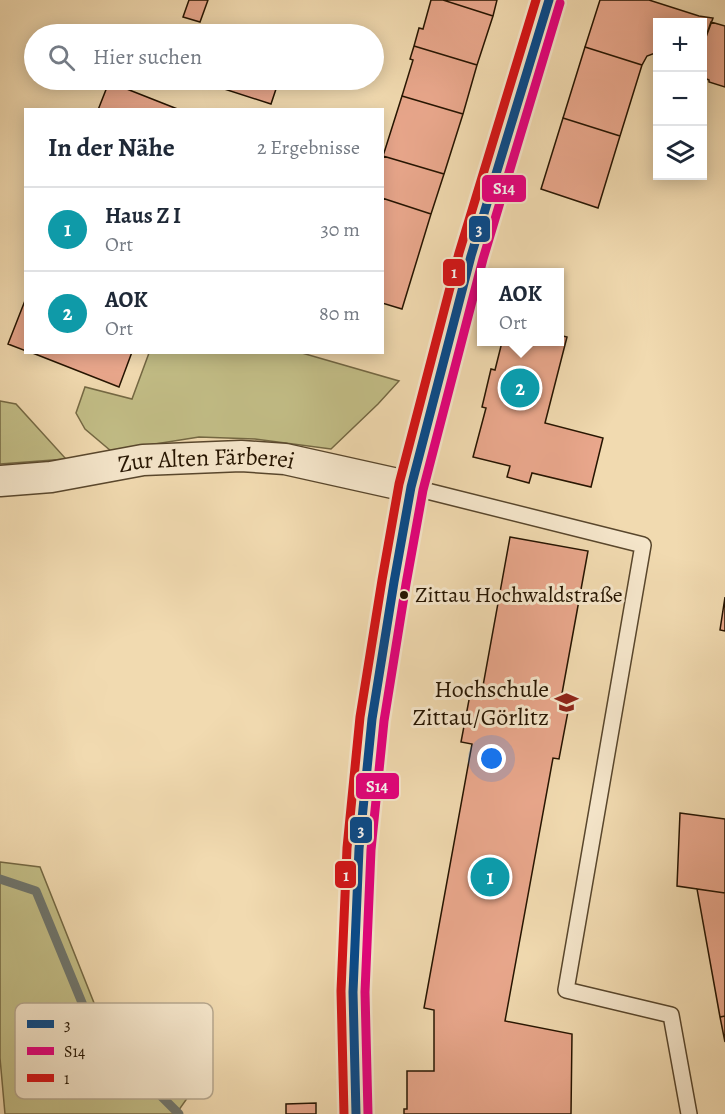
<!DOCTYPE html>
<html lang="de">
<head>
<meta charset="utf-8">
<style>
  :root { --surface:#fff; --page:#f6f6f7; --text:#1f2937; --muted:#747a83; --line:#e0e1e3; --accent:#1a73e8 }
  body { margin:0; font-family:Alegreya,serif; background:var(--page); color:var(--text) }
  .controls { position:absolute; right:18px; top:18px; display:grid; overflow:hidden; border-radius:0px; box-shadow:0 3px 15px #0003 }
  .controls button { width:54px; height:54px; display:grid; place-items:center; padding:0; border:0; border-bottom:2px solid var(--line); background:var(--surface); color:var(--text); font:30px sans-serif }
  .you { position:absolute; left:492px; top:759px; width:21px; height:21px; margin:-15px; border:4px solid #fff; border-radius:50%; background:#1a73e8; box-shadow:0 0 0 9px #1a73e833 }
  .badge { display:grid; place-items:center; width:39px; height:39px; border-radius:50%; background:var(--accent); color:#fff; font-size:20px; font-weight:700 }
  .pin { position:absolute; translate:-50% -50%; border:3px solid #fff; box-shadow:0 2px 6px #0006 }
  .popup { position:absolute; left:477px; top:268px; width:87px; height:78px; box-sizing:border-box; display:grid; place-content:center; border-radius:0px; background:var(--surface); filter:drop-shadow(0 2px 4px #0005); font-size:20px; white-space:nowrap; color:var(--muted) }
  .popup b { font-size:22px; color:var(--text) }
  .popup::after { content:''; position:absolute; left:50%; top:100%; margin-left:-12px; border:12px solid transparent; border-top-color:var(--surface) }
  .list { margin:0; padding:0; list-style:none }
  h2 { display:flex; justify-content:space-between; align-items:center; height:78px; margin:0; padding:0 24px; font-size:26px }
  h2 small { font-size:20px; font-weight:400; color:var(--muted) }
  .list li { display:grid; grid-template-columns:39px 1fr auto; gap:18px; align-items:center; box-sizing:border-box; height:84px; padding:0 24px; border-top:2px solid var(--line) }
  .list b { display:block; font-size:22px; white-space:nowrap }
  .list p { margin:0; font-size:20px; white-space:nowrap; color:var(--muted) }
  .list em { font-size:20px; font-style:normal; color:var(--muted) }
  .icon { flex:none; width:33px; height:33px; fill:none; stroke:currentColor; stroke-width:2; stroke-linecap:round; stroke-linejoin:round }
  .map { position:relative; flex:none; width:725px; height:1114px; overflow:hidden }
  .search { position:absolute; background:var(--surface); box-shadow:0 3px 15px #0003; left:24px; top:24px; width:360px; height:66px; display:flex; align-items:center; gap:15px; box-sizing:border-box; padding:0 21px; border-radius:33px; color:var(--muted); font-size:22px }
  .panel { position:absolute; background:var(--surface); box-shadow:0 3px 15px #0003; left:24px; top:108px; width:360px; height:246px; border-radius:0px }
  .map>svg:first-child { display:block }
</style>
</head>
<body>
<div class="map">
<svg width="725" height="1114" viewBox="0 0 725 1114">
  <rect width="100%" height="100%" fill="#f1dab0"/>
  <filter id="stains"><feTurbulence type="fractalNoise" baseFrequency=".00333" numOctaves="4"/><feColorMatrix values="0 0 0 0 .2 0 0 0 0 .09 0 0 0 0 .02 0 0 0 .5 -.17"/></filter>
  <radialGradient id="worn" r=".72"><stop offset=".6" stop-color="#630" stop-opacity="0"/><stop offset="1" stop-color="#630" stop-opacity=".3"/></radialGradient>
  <!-- green -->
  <path fill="#c2bd86" stroke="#746843" stroke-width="1.5" d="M149,353H302L399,381L378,404L331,449L255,439L199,437L111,451L85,429L76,413L85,387L132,399Z
    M0,401L16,404L66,459L0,464Z
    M0,862L40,867L102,1023L193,1090L176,1114H5L0,1058Z"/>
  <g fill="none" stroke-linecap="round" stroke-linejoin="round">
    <!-- stream -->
    <path stroke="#6f766e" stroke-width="9" d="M0,879L36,891L92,1027L179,1114"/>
  </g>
  <!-- building -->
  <path fill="#e9a78c" stroke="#251400" stroke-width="1.5" d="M189,0H208L200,22L183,17Z
    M431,0H443L493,16L477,65L414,46L419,28L423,29Z
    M443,0H497L493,16Z
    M600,0H649L699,16L713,18L702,48V22H658V52L647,56L642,65L585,47Z
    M711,22L725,26V87L709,82V80L702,77V48Z
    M414,46L477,65L463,114L402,96L413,60L410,59Z
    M585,47L642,65L620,136L563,118Z
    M217,80H279L271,104L215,86Z
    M109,82L180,110H98Z
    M402,96L463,114L444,174L383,156Z
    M563,118L620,136L598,208L541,189Z
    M383,156L444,174L431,214L382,198Z
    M382,198L431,214L402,309L382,303Z
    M26,298V351L8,344Z
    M559,335L567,337L545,423L603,438L591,487L532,473L529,483L507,477L510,466L473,457L486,408L482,407L491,369L495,370L502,342H559Z
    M30,352H132L119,387Z
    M510,537L588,551L561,699L570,701L559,759L553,758L505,1021L572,1034L571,1114H404V1109H407V1071H434V1010L424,1008L472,744L461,742L472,684L483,686Z
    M725,597V631L720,630Z
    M680,813L725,819V893L677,886Z
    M697,889L725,893V1016L720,1017Z
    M725,1016V1042L720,1017Z
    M316,1103V1114H286V1104Z"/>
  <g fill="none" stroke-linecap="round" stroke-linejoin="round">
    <defs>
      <path id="lane" d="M411,487L643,545L566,990L671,1015L689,1114"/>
      <g id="street">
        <path id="s1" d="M0,481L51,477L143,460L241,456L285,459L411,487"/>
        <path d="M356,1114L353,992L359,849L372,719L394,582L411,487L471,256L549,0"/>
      </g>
    </defs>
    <!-- lane casing -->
    <use href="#lane" stroke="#58462c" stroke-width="18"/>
    <!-- street casing -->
    <use href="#street" stroke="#58462c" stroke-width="33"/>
    <!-- lane -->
    <use href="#lane" stroke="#f6e7cc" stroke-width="15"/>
    <!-- street -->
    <use href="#street" stroke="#f6e7cc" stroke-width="30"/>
    <defs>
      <path id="bus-1" d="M356,1114L353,992L359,849L372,719L394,582L411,487L471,256L549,0"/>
      <path id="bus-2" d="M368,1114L365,992L371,850L384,721L406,584L423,490L483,259L560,3"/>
      <path id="bus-3" d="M344,1114L341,991L347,848L360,717L382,580L399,484L459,253L536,0"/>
    </defs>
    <!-- bus-1 casing -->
    <use href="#bus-1" stroke="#f6e7cc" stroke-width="14"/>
    <!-- bus-2 casing -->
    <use href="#bus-2" stroke="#f6e7cc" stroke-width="14"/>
    <!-- bus-3 casing -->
    <use href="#bus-3" stroke="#f6e7cc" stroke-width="14"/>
    <!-- bus-1 -->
    <use href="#bus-1" stroke="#05498c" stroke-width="9"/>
    <!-- bus-2 -->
    <use href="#bus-2" stroke="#e5007d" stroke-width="9"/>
    <!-- bus-3 -->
    <use href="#bus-3" stroke="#d51317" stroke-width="9"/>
  </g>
  <!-- icons -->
  <defs>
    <symbol id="university-bare" viewBox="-9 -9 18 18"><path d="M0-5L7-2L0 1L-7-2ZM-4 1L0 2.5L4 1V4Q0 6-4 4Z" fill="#8f2418" stroke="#f6e7cc" stroke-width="2.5" paint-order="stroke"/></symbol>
  </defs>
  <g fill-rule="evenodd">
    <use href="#university-bare" x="550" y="686" width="33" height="33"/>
  </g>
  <!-- markers -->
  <circle fill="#251400" stroke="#f6e7cc" stroke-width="2" cx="404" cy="595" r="5"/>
  <g text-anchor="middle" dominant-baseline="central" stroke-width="6" stroke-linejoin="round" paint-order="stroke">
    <!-- bus labels -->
    <g font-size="22" fill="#251400" stroke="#f6e7cc" text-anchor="start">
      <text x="415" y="595">Zittau Hochwaldstraße</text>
    </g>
    <!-- street labels -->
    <g font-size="24" fill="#251400" stroke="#f6e7cc">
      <text stroke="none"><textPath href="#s1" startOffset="208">Zur Alten Färberei</textPath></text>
    </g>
    <!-- poi labels -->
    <g font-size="24" fill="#251400" stroke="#f6e7cc" text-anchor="end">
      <text x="549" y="689">Hochschule<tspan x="549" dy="28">Zittau/Görlitz</tspan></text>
    </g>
  </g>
  <!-- legend -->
  <rect x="15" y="1003" width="198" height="96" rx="9" fill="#f6e7cc" stroke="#b7a88f" stroke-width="1.5"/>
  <rect x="27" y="1020" width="27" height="8" fill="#05498c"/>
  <rect x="27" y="1047" width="27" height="8" fill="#e5007d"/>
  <rect x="27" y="1074" width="27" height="8" fill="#d51317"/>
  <g font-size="16" fill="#251400">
    <text x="64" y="1030">3</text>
    <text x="64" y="1057">S14</text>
    <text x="64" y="1084">1</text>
  </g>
  <g stroke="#f6e7cc" stroke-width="2">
    <rect x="481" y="174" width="46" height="29" rx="6" fill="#e5007d"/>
    <rect x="468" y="215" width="23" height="28" rx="6" fill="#05498c"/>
    <rect x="442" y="258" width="24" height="29" rx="6" fill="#d51317"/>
    <rect x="355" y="772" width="45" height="28" rx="6" fill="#e5007d"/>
    <rect x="349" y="816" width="24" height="28" rx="6" fill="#05498c"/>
    <rect x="334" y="860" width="23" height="29" rx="6" fill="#d51317"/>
  </g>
  <g font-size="16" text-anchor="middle" font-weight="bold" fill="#fff">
    <text x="504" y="194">S14</text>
    <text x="479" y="235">3</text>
    <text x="454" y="278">1</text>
    <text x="377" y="792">S14</text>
    <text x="361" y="836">3</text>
    <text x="346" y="881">1</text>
  </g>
  <rect width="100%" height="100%" filter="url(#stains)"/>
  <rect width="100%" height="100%" fill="url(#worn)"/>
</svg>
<div class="controls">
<button>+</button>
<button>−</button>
<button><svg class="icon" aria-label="layers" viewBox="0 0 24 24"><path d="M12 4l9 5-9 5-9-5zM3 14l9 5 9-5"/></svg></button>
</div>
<div class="you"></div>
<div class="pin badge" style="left:490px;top:877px;background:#0f9aa8">1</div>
<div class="pin badge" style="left:520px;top:388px;background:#0f9aa8">2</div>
<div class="popup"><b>AOK</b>Ort</div>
<div class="search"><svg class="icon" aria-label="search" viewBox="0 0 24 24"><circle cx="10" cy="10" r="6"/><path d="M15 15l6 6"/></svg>Hier suchen</div>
<section class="panel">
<h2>In der Nähe<small>2 Ergebnisse</small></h2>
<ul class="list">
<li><span class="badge" style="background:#0f9aa8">1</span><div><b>Haus Z I</b><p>Ort</p></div><em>30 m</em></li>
<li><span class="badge" style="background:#0f9aa8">2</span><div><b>AOK</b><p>Ort</p></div><em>80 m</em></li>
</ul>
</section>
</div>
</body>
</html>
